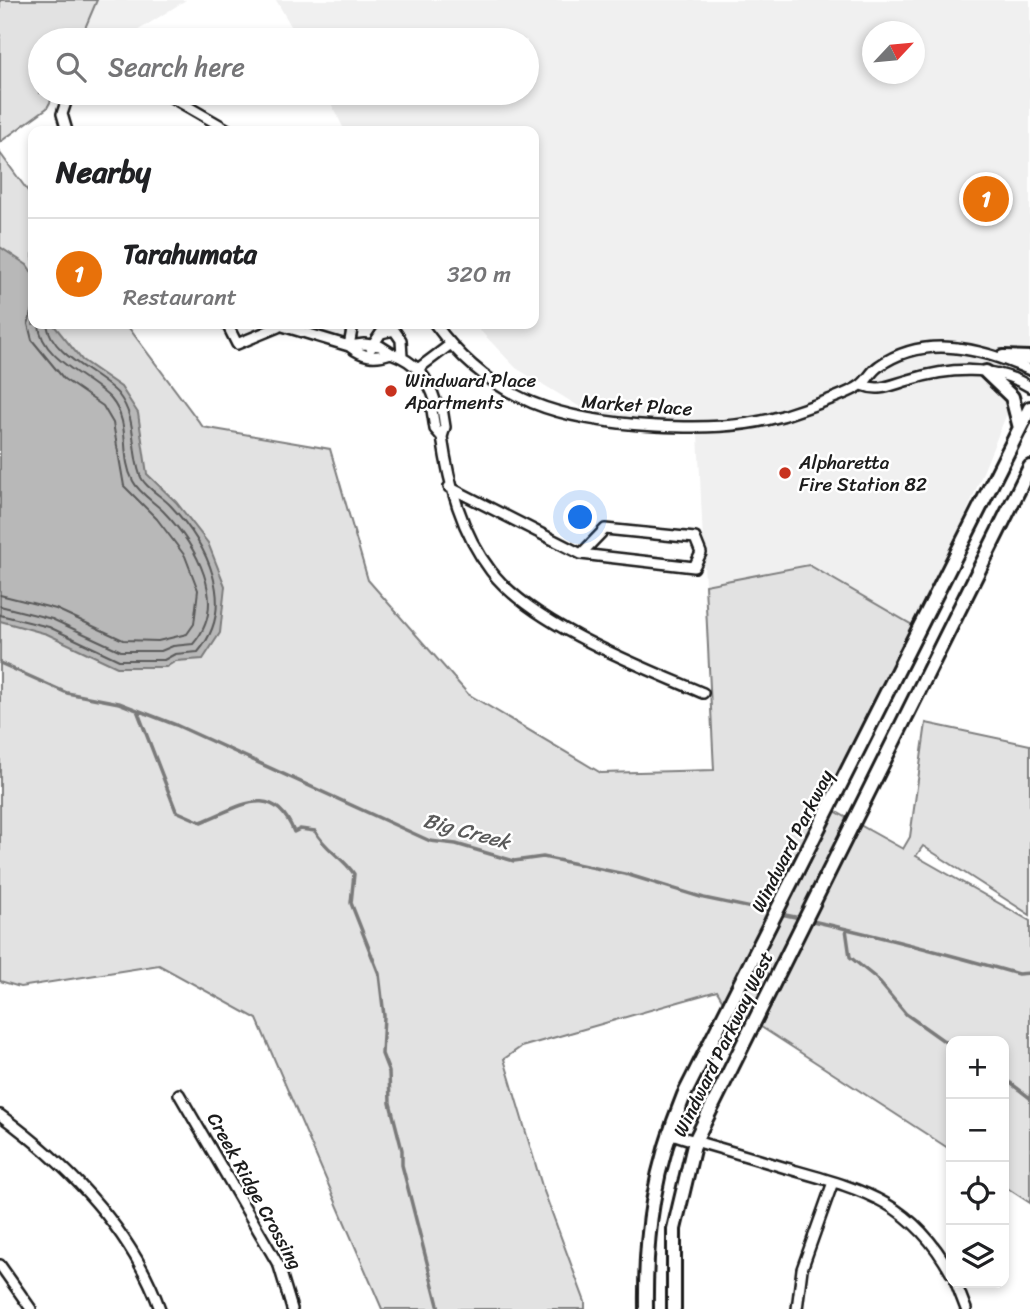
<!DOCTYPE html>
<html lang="en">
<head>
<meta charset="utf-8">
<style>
  :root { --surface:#fff; --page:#f6f6f6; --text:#202124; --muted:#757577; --line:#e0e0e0; --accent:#c8321e }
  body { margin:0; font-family:Sriracha,sans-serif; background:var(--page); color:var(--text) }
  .controls { position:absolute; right:21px; bottom:21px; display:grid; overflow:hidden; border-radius:14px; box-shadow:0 4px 10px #0003 }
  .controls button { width:63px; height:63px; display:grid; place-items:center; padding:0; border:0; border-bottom:2px solid var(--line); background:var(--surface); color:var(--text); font:35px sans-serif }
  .compass { position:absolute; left:862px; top:21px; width:63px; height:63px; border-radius:50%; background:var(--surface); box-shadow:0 4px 10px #0003; rotate:64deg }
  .you { position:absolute; left:581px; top:518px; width:24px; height:24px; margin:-18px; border:5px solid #fff; border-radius:50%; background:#1a73e8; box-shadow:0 0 0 10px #1a73e833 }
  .badge { display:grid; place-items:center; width:46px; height:46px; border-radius:50%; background:var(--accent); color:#fff; font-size:23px; font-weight:700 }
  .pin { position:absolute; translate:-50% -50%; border:4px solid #fff; box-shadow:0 2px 7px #0006 }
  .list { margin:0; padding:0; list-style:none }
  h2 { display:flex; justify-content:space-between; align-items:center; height:91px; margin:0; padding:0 28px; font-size:30px }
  h2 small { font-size:23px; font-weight:400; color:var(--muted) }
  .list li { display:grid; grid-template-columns:46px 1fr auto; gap:21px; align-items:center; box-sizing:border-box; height:112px; padding:0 28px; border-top:2px solid var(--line) }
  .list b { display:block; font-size:26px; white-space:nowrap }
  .list p { margin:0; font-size:23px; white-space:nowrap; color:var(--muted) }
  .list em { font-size:23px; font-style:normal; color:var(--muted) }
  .icon { flex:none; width:38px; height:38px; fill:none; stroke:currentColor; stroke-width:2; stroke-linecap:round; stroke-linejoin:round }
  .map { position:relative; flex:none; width:1030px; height:1309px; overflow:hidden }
  .search { position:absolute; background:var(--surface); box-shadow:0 4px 10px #0003; left:28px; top:28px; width:511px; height:77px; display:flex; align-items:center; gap:18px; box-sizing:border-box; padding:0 24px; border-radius:38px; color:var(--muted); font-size:26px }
  .panel { position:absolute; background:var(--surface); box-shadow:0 4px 10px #0003; left:28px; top:126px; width:511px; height:203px; border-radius:14px }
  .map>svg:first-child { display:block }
</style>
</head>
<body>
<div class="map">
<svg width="1030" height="1309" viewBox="0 0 1030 1309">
  <rect width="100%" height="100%" fill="#fff"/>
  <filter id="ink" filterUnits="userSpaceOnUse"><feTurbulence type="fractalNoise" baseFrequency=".0143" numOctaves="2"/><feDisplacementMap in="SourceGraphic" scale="14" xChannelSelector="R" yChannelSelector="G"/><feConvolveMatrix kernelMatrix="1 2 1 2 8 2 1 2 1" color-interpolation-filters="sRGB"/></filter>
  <g filter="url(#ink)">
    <!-- built -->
    <path fill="#f0f0f0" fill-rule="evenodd" d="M97,0H186L123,40H80Z
      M276,0H1030V357L919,629L809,565L705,585L698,433L618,430L516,368L474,324H534V131H345L326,93H527V40H299ZM872,32H914V74H872Z"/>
    <!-- green -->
    <path fill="#e2e2e2" stroke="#7f7f7f" stroke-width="2" d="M0,0H97L80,40H40V93H55L47,108L0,142Z
      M0,153L33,198V324H126L203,427L330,449L368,580L468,694L601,773L714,770L705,585L809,565L919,629L826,806L903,849L910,837L926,723L1030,745V915L923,846L916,856L1030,921V1203L1004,1186V1041H951V1150L724,1003L717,991L521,1047L504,1059L542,1186L585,1302V1309H382L257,1019L159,965L20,987L0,981Z"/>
    <!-- water -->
    <path fill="#b8b8b8" stroke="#7a7a7a" stroke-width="2" d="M0,247L27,265L33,274V324H53L82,360L121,387L138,413L147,474L176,502L208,543L225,586L220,633L203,659L176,661L166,667H117L47,634L0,621Z"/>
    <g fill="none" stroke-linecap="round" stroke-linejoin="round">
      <!-- shore -->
      <path stroke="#5a5a5a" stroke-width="2" d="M0,595L56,609L123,640L158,641L187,634L194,624L198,590L185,556L157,519L124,486L113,423L103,406L64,379L32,340L28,324L33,309
        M0,606L52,619L121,651H161L173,646L193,644C230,603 195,544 163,511C154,502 139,493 133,481C119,455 132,424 111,399C92,378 40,359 39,324
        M0,615L49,627L119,660H164L175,654L198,652C238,605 207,544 170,505C162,496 144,487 140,475C130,447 138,419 118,394C101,374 51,356 47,324"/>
      <!-- stream -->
      <path stroke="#7a7a7a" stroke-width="3.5" d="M0,663L67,693L119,703L176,725L430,841L456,844L514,861L543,857L629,875L704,898L800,918
        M137,710L176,811L201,822C238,808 273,780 294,832L300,829L315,831C326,851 342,856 354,874L351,903L379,974L384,1016L382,1054L389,1072L390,1103L402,1150V1165L439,1309
        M808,920C879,936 948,954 1018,974L1030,973
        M846,929L850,957L876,978L906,1014L951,1046
        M1004,1078L1030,1098"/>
      <defs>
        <path id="minor" d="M164,93L230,131
          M67,131L62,114L69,93
          M227,324L237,344L278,327
          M276,324L349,346L353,324
          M435,324C493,403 563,421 656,426C699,428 741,428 782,416C800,410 848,395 861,385C868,380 871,371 879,366C926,333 983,349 1030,370
          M364,344L380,346L391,353C374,359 363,357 349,346Z
          M371,348L381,333L394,330L401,340L402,357
          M391,353C416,362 428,377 436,403
          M419,368L451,344
          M862,385C880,392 891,385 909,380C948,368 994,364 1030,387
          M436,403L442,408L445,427L442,437L435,429L432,410Z
          M442,437C449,485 461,532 491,571C531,624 642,667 703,693
          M449,487L581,554
          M605,529L695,538L701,553L694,567L581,554Z
          M179,1094L279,1266L292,1309
          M0,1115C68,1165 131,1228 160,1309
          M668,1133C708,1145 747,1156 786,1168C860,1189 911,1200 951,1273
          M0,1265L31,1309
          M956,1283L966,1309
          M797,1309L802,1269L833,1182"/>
        <path id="secondary" d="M1003,357L1030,358
          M986,372L1012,397L1020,428
          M646,1309C645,1230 654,1168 684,1095L1030,408
          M674,1309V1229L695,1141L1030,467"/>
      </defs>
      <!-- minor casing -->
      <use href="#minor" stroke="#1c1c1c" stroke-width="14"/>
      <!-- secondary casing -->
      <use href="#secondary" stroke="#1c1c1c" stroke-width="18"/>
      <!-- minor -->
      <use href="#minor" stroke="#fff" stroke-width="9"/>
      <!-- secondary -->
      <use href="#secondary" stroke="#fff" stroke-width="12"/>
    </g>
  </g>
  <!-- markers -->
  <g fill="#c8321e" stroke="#fff" stroke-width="2.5">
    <circle cx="391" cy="391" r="7"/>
    <circle cx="785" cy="473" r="7"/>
  </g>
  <g text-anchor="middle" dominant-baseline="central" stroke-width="5" stroke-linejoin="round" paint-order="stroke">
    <!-- poi labels -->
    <g font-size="19" fill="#1c1c1c" stroke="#fff" text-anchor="start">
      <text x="405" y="380">Windward Place<tspan x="405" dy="22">Apartments</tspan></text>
      <text x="799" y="462">Alpharetta<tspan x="799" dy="22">Fire Station 82</tspan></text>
    </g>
    <!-- street labels -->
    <g font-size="19" fill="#1c1c1c" stroke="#fff">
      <text transform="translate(637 405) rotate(4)">Market Place</text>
      <text transform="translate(792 841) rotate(-63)">Windward Parkway</text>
      <text transform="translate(723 1044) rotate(-64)">Windward Parkway West</text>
      <text transform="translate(255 1191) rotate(61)">Creek Ridge Crossing</text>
    </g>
    <!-- water labels -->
    <g font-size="21" font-style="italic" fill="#5a5a5a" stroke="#fff">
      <text transform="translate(467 831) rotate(15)">Big Creek</text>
    </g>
  </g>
</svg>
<div class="controls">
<button>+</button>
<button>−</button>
<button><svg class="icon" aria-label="locate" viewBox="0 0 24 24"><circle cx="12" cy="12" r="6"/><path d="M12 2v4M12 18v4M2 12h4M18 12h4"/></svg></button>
<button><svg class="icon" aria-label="layers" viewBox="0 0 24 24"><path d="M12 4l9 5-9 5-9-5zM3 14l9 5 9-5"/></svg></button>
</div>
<svg class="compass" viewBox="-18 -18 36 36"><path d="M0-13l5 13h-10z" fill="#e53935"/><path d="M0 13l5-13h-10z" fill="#757577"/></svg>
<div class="you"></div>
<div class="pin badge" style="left:986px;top:199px;background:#e8710a">1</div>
<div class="search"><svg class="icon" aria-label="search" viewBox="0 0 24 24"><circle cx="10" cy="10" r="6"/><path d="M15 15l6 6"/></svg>Search here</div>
<section class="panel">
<h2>Nearby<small></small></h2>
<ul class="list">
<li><span class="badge" style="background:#e8710a">1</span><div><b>Tarahumata</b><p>Restaurant</p></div><em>320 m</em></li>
</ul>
</section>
</div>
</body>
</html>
